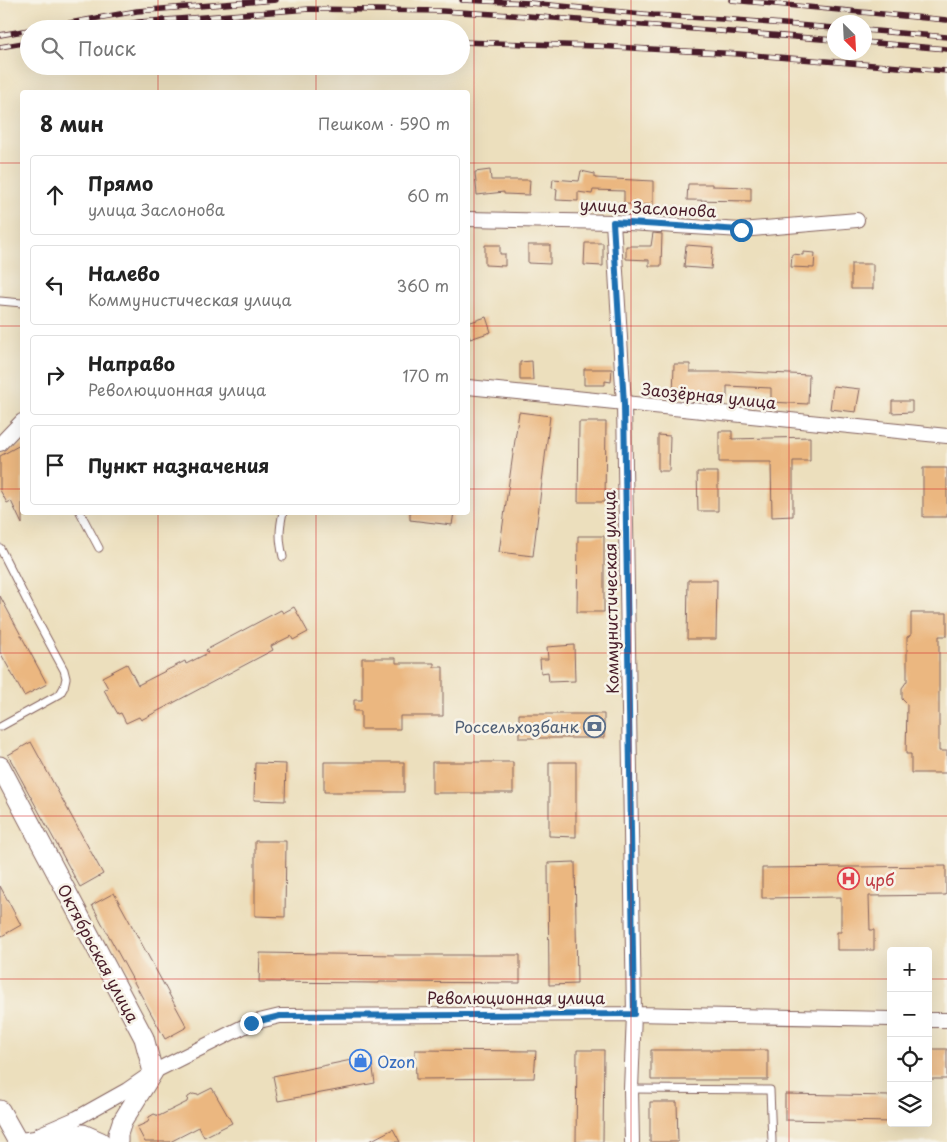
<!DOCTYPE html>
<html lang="ru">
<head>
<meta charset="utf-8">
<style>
  :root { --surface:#fff; --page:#f6f6f6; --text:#222; --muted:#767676; --line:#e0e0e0 }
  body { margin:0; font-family:"Playpen Sans",sans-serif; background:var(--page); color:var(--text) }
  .controls { position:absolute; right:15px; bottom:15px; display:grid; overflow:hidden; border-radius:5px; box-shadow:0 5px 20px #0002 }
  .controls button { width:45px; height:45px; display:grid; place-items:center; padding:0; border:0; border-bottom:1px solid var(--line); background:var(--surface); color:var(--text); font:25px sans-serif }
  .compass { position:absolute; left:827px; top:15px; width:45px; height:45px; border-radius:50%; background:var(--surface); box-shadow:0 5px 20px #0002; rotate:156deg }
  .stop { position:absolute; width:15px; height:15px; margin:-11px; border:4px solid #1f6fb2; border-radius:50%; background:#fff }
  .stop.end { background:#1f6fb2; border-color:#fff; box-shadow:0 1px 5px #0008 }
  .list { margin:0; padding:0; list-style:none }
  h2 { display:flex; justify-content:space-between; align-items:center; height:65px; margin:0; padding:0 20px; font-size:21px }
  h2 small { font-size:16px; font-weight:400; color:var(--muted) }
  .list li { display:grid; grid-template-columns:32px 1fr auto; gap:15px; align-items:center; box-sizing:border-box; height:80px; margin:0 10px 10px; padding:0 10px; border:1px solid var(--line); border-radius:5px }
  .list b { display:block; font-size:19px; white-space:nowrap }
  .list p { margin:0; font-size:16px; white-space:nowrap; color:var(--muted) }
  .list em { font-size:16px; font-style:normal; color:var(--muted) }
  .icon { flex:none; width:28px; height:28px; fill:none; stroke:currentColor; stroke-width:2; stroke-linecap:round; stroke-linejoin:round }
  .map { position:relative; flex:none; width:947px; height:1142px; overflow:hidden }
  .search { position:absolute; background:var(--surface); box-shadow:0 5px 20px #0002; left:20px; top:20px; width:450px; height:55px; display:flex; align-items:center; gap:12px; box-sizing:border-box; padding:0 18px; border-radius:28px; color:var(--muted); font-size:19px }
  .panel { position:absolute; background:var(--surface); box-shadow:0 5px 20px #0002; left:20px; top:90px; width:450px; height:425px; border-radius:5px }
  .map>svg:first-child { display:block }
</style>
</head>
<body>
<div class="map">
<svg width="947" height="1142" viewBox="0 0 947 1142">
  <rect width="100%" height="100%" fill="#f7f3e8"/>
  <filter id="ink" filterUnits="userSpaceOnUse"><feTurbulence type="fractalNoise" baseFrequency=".02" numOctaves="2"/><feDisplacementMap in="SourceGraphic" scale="10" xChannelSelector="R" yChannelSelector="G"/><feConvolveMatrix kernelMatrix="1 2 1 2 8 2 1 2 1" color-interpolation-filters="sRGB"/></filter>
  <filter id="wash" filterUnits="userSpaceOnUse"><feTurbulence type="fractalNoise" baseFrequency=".0096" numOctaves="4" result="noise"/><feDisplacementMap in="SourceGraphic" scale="20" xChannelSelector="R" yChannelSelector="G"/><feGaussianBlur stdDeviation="1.12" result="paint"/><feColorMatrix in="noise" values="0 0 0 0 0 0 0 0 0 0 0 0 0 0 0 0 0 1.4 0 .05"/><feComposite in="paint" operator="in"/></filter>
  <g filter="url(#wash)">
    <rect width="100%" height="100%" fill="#ecdfbd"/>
    <g id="blocks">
      <!-- building -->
      <path fill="#ebb780" d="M490,170L491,180H530L529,195L504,194V192L477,195L475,172Z
        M581,171L595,174V178L653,181V205L624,204V191L593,190L592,194L578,192V201L556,200L557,189L552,188L553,179L579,181Z
        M688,184H712V186L751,187V201L687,200Z
        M653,233L662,234L661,266H649V260L626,259V246H651Z
        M585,243H603V266L584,265Z
        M485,245H500V254H505V266L485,265Z
        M528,245H550V264L528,263Z
        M686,245L713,247L711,269L684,267Z
        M803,252L815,253L814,268L791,267L792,254L803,255Z
        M851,264H873V289H851Z
        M486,317L491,332L470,339L468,332V323Z
        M532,361L533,380H520V362Z
        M674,364H690V372H730V371L809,375L808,404L771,402V388L727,386V398H673Z
        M584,369H612L611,382L605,381V385H584Z
        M833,386L860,389L856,412L830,409Z
        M892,401H912V412L892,413Z
        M519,412L550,416L533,556L499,552Z
        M579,422H606L605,502H578Z
        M719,431H732V439L810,437V461H793V516L772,517L771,462H719Z
        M658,435L670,436L669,471H658Z
        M22,444V524L11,501L7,503L0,490V456Z
        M923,468H947V517H923Z
        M697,472H718V511H698Z
        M410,512H454L452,525L410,520Z
        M578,536H604V612H577Z
        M688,580H717L716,639H687Z
        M0,596L47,684L24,696L0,652Z
        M294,607L308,632L293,640L291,636L271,646L273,650L141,720L139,717L126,723L121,713L118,714L104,690L108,688L102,677L127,664L138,685L185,661L186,664L208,653L206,650L281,610L283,613Z
        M911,613H947V636H939V751H947V773H911V754H906L907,704L902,699V688L907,681V637L911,635Z
        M574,645L575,681L549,682L548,672L541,673L540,659H548L547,647Z
        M362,658H396V663H434V667H443V716H400V729H361V711H354V700H362Z
        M519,714H604V738H519Z
        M31,742L103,874L80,887L8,755Z
        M324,762H404V792H324Z
        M432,762H513V793H432Z
        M549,762H576V837L549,836Z
        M255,763L286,764L285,801L254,800Z
        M255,841H286L285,917L255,916Z
        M575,862L577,984L549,985L548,863Z
        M946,866V895L869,896L870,930H874V950H837V932H841V897L762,898V868Z
        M0,886L21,925L0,937Z
        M114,893L187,1027L165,1039L92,905Z
        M260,953L398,955H520V983L379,982V983L259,982Z
        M928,1049H947V1079H928Z
        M415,1050L536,1051L534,1078L416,1079Z
        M577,1050H604L603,1142H576Z
        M651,1050H768V1080H651Z
        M371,1056L375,1083L278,1101L273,1076Z
        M212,1088L232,1123L204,1137L199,1127L170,1142H145L137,1127L148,1122L149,1117L154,1114L159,1116L187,1102L188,1097L193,1094L198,1095Z
        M785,1094L891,1096V1122L785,1120Z
        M650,1102H677L678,1142H650Z
        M393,1129L400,1142H368Z"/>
    </g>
  </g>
  <g filter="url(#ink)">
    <use href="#blocks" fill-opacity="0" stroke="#83625e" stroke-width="1"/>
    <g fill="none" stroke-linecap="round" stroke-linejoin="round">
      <defs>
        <path id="lane" d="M0,301L22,303
          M80,512L99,548
          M283,512C279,530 279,539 283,557
          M0,548L32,611L64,670L66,678L64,687L60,694L0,727
          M631,1089L770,1090L772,1142"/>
        <path id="street" d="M468,219L613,222L741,230L857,220
          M613,222L624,404L634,1014L631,1089L632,1142
          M468,387L947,436
          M0,444L22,421
          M928,1020H947
          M40,1134L77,1118L127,1090L153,1072L251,1023L280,1016L634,1014L891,1019"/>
        <path id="secondary" d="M0,766L144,1038L153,1072L122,1122L118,1134V1142
          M0,1110L18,1142
          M24,1142L83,1134L101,1142"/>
      </defs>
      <!-- lane casing -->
      <use href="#lane" stroke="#83625e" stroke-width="9"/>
      <!-- street casing -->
      <use href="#street" stroke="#83625e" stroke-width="16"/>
      <!-- secondary casing -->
      <use href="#secondary" stroke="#83625e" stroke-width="21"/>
      <!-- lane -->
      <use href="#lane" stroke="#fff" stroke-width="7"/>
      <!-- street -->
      <use href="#street" stroke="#fff" stroke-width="14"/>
      <!-- secondary -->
      <use href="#secondary" stroke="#fff" stroke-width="19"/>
      <defs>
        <path id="rail" d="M462,0L530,3L653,15L722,19L834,28
          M731,0L947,20
          M36,29L137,11L276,0
          M100,29L139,22L309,9L442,11L528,16L834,40
          M864,30L947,37
          M0,35L29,30
          M461,42L596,46L740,54L947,71
          M864,42L947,49
          M0,47L29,42"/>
      </defs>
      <!-- rail casing -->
      <use href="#rail" stroke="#4a1f2b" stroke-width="5.5"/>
      <!-- rail -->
      <use href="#rail" stroke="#f7f3e8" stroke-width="4" stroke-dasharray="11" stroke-linecap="butt"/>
    </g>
  </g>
  <g fill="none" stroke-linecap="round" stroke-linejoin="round" filter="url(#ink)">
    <!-- route -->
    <path stroke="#1f6fb2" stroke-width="6" d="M251,1023L280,1016L634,1014L624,404L613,222L741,230"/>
  </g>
  <!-- grid -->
  <path fill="none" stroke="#d62828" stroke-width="1" stroke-opacity="0.55" d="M158,0V29M316,0V29M474,0V1142M631,0V1142M789,0V1142M158,66V92M316,66V92M0,163H22M468,163H947M0,326H22M468,326H947M0,489H22M468,489H947M158,512V1142M316,512V1142M0,653H947M0,816H947M0,979H891M928,979H947"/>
  <!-- icons -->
  <defs>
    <symbol id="bank-ring" viewBox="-11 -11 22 22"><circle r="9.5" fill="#f7f3e8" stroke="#5c6f8a" stroke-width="1.5"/><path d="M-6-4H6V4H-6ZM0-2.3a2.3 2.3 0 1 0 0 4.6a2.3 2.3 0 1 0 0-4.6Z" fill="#5c6f8a"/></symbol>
    <symbol id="hospital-ring" viewBox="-11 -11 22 22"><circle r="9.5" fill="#f7f3e8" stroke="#e0444e" stroke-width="1.5"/><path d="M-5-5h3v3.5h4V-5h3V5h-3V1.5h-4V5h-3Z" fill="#e0444e"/></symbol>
    <symbol id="shop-ring" viewBox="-11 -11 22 22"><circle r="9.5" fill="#f7f3e8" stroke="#3f7fe0" stroke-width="1.5"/><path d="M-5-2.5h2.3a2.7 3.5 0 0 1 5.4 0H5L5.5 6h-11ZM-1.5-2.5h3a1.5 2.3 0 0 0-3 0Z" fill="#3f7fe0"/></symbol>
  </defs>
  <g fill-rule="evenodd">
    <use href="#bank-ring" x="582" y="714" width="25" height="25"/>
    <use href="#hospital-ring" x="836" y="866" width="25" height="25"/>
    <use href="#shop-ring" x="348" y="1048" width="25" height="25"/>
  </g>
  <g text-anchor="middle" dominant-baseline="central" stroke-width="5" stroke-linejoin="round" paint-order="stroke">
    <!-- street labels -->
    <g font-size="16" fill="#4a1f2b" stroke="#f7f3e8">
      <text transform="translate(648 207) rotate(3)">улица Заслонова</text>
      <text transform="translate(709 395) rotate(6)">Заозёрная улица</text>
      <text transform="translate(610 592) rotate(-91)">Коммунистическая улица</text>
      <text transform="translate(99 953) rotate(62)">Октябрьская улица</text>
      <text x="516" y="997">Революционная улица</text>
    </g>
    <!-- service labels -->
    <g font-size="16" fill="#4e5e75" stroke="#f7f3e8" text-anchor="end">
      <text x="579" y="726">Россельхозбанк</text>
    </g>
    <!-- health labels -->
    <g font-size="16" fill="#be3a42" stroke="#f7f3e8" text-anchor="start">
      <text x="865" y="879">црб</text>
    </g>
    <!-- shop labels -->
    <g font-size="16" fill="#366cbe" stroke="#f7f3e8" text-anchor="start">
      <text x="377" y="1061">Ozon</text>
    </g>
  </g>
</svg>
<div class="controls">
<button>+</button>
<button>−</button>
<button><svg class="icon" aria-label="locate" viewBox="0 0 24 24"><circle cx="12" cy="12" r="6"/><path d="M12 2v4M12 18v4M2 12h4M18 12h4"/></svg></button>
<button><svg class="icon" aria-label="layers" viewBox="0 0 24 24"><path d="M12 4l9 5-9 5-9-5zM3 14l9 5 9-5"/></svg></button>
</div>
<svg class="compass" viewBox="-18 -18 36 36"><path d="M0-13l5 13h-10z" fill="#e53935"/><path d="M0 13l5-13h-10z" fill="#767676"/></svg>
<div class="stop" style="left:741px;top:230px"></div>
<div class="stop end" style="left:251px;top:1023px"></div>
<div class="search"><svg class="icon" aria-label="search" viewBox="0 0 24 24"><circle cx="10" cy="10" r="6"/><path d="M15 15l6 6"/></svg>Поиск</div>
<section class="panel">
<h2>8 мин<small>Пешком · 590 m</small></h2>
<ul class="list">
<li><svg class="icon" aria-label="ahead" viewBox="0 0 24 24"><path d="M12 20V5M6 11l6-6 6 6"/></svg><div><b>Прямо</b><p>улица Заслонова</p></div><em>60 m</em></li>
<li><svg class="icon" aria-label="left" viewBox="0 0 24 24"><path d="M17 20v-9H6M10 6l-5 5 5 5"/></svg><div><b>Налево</b><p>Коммунистическая улица</p></div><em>360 m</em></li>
<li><svg class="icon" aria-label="right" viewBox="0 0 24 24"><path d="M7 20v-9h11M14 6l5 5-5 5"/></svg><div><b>Направо</b><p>Революционная улица</p></div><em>170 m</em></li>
<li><svg class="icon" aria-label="arrive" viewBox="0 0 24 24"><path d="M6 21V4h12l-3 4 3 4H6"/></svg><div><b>Пункт назначения</b></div></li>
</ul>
</section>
</div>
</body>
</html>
